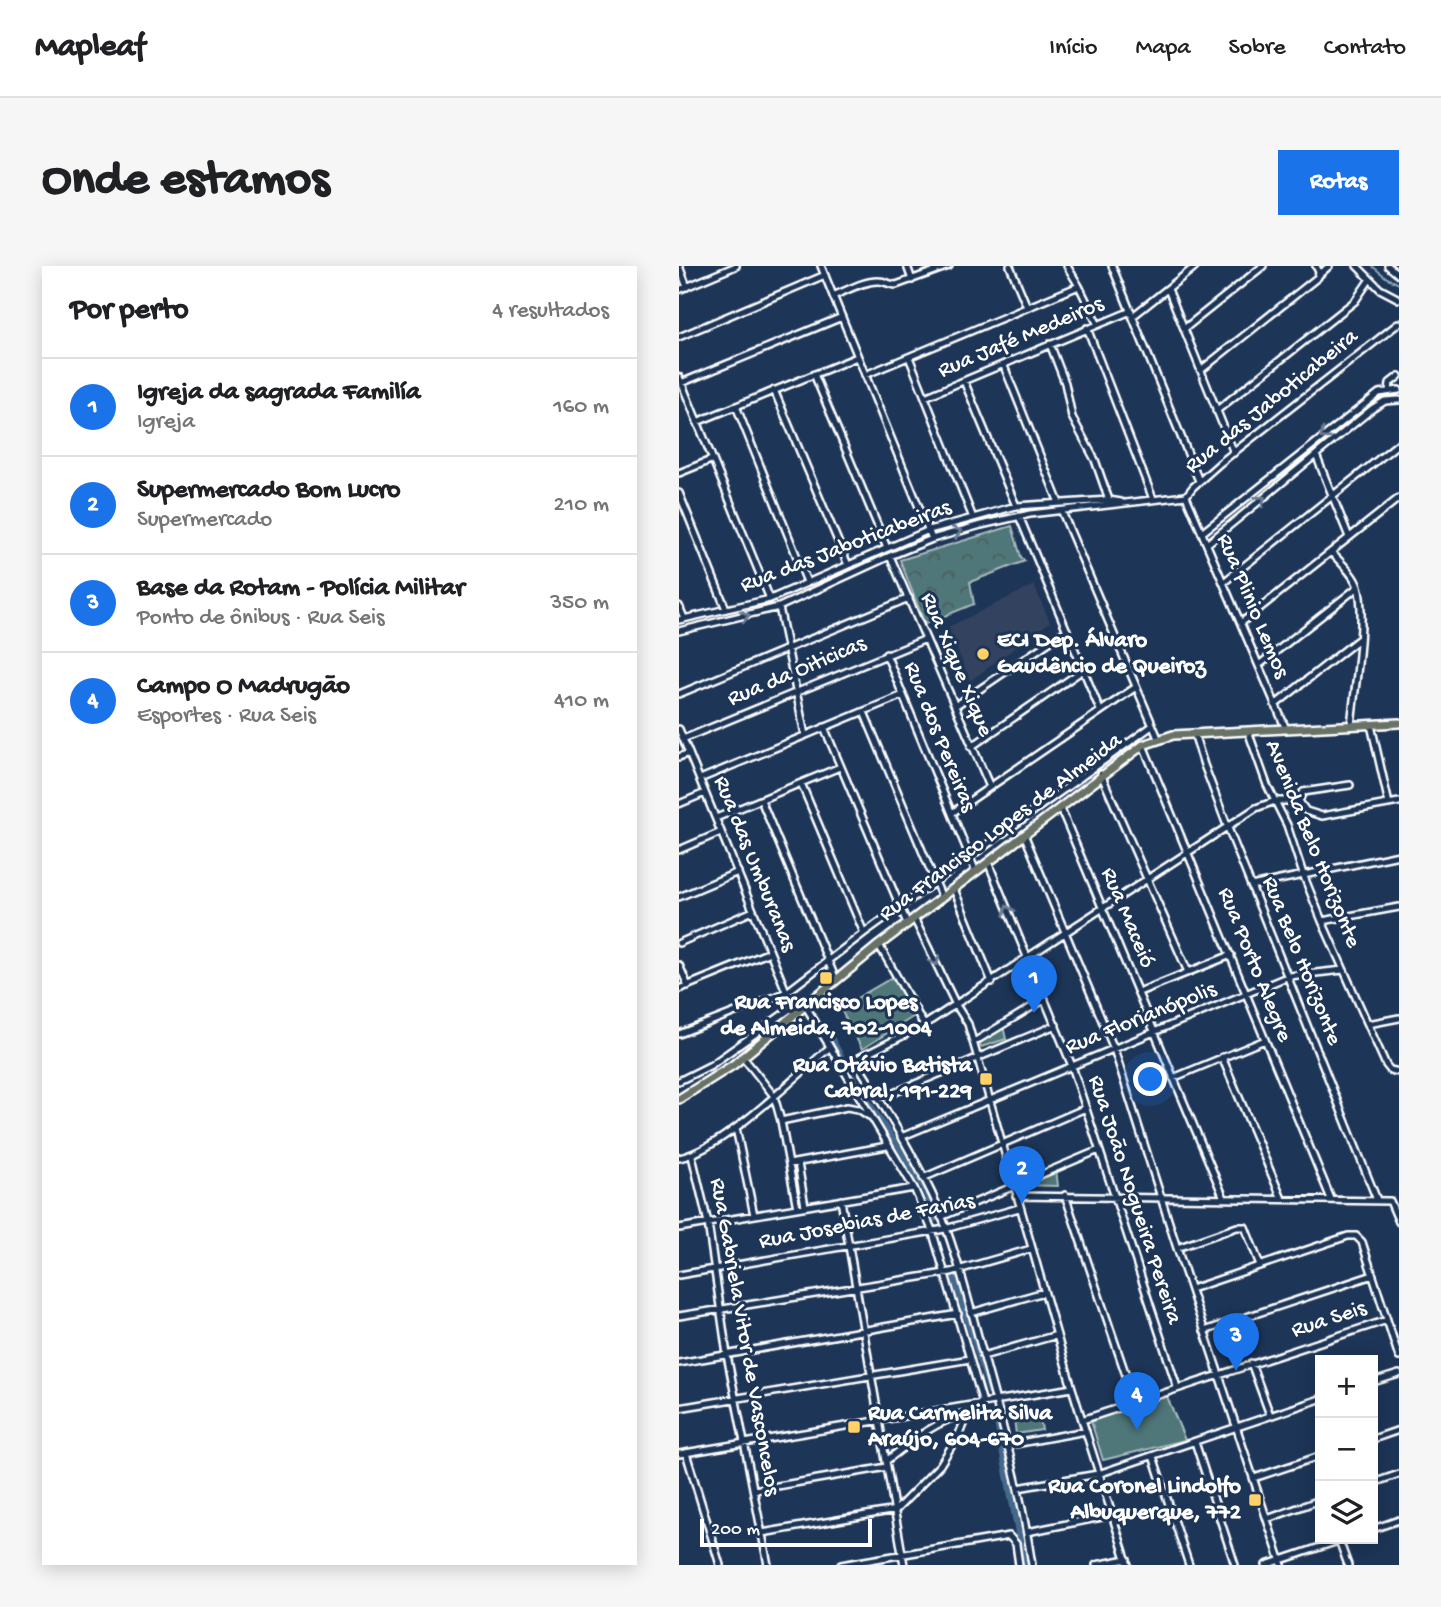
<!DOCTYPE html>
<html lang="pt">
<head>
<meta charset="utf-8">
<style>
  :root { --surface:#fff; --page:#f6f6f6; --text:#202124; --muted:#757577; --line:#e0e0e0; --accent:#1a73e8 }
  body { margin:0; font-family:"Gochi Hand",sans-serif; background:var(--page); color:var(--text) }
  .controls { position:absolute; right:21px; bottom:21px; display:grid; overflow:hidden; border-radius:0px; box-shadow:0 4px 18px #0003 }
  .controls button { width:63px; height:63px; display:grid; place-items:center; padding:0; border:0; border-bottom:2px solid var(--line); background:var(--surface); color:var(--text); font:35px sans-serif }
  .scale { position:absolute; left:21px; bottom:18px; width:172px; box-sizing:border-box; padding-left:7px; border:4px solid #fff; border-top:0; font-size:19px; line-height:24px; white-space:nowrap; color:#fff; -webkit-text-stroke:5px #1d3557; paint-order:stroke }
  .you { position:absolute; left:472px; top:814px; width:24px; height:24px; margin:-18px; border:5px solid #fff; border-radius:50%; background:#1a73e8; box-shadow:0 0 0 10px #1a73e833 }
  .badge { display:grid; place-items:center; width:46px; height:46px; border-radius:50%; background:var(--accent); color:#fff; font-size:23px; font-weight:700 }
  .pin { position:absolute; translate:-50% -58px; filter:drop-shadow(0 2px 4px #0008) }
  .pin::after { content:''; position:absolute; top:37px; width:24px; height:21px; background:inherit; clip-path:polygon(0 0,100% 0,50% 100%) }
  .list { margin:0; padding:0; list-style:none }
  h2 { display:flex; justify-content:space-between; align-items:center; height:91px; margin:0; padding:0 28px; font-size:30px }
  h2 small { font-size:23px; font-weight:400; color:var(--muted) }
  .list li { display:grid; grid-template-columns:46px 1fr auto; gap:21px; align-items:center; box-sizing:border-box; height:98px; padding:0 28px; border-top:2px solid var(--line) }
  .list b { display:block; font-size:26px; white-space:nowrap }
  .list p { margin:0; font-size:23px; white-space:nowrap; color:var(--muted) }
  .list em { font-size:23px; font-style:normal; color:var(--muted) }
  .icon { flex:none; width:38px; height:38px; fill:none; stroke:currentColor; stroke-width:2; stroke-linecap:round; stroke-linejoin:round }
  .map { position:relative; flex:none; width:720px; height:1299px; overflow:hidden; border-radius:0px }
  header { display:flex; align-items:center; gap:42px; box-sizing:border-box; height:98px; padding:0 35px; background:var(--surface); border-bottom:2px solid var(--line) }
  header strong { font-size:33px }
  nav { display:flex; gap:38px; margin-inline-start:auto; font-size:24px }
  .intro { display:flex; align-items:center; justify-content:space-between; box-sizing:border-box; height:168px; padding:0 42px }
  h1 { margin:0; font-size:49px }
  .button { padding:18px 32px; border-radius:0px; background:var(--accent); color:#fff; font-size:24px; font-weight:700 }
  main { display:flex; gap:42px; padding:0 42px }
  aside { flex:1; background:var(--surface); border-radius:0px; box-shadow:0 4px 18px #0003 }
  .map>svg:first-child { display:block }
</style>
</head>
<body>
<header>
<strong>Mapleaf</strong>
<nav><a>Início</a><a>Mapa</a><a>Sobre</a><a>Contato</a></nav>
</header>
<div class="intro"><h1>Onde estamos</h1><a class="button">Rotas</a></div>
<main>
<aside>
<h2>Por perto<small>4 resultados</small></h2>
<ul class="list">
<li><span class="badge">1</span><div><b>Igreja da sagrada Familía</b><p>Igreja</p></div><em>160 m</em></li>
<li><span class="badge">2</span><div><b>Supermercado Bom Lucro</b><p>Supermercado</p></div><em>210 m</em></li>
<li><span class="badge">3</span><div><b>Base da Rotam - Polícia Militar</b><p>Ponto de ônibus · Rua Seis</p></div><em>350 m</em></li>
<li><span class="badge">4</span><div><b>Campo O Madrugão</b><p>Esportes · Rua Seis</p></div><em>410 m</em></li>
</ul>
</aside>
<div class="map">
<svg width="720" height="1299" viewBox="0 0 720 1299">
  <defs>
    <pattern id="forest-crowns" width="20" height="18" patternUnits="userSpaceOnUse" patternTransform="scale(1.75)"><rect width="20" height="18" fill="#507678"/><path d="M2 6a3 3 0 1 1 6 0M12 15a3 3 0 1 1 6 0" fill="none" stroke="#4e5d5e"/></pattern>
  </defs>
  <rect width="100%" height="100%" fill="#1d3557"/>
  <filter id="ink" filterUnits="userSpaceOnUse"><feTurbulence type="fractalNoise" baseFrequency=".0143" numOctaves="2"/><feDisplacementMap in="SourceGraphic" scale="14" xChannelSelector="R" yChannelSelector="G"/><feConvolveMatrix kernelMatrix="1 2 1 2 8 2 1 2 1" color-interpolation-filters="sRGB"/></filter>
  <g filter="url(#ink)">
    <!-- built -->
    <path fill="#33425f" d="M355,319L371,356L291,415L269,361Z"/>
    <!-- forest -->
    <path fill="url(#forest-crowns)" stroke="#a8babc" stroke-width="2" d="M333,260L342,291L346,295L291,316L295,338L246,358L221,294Z
      M324,760L327,773L302,781L299,774Z
      M377,903L379,920L338,919Z"/>
    <!-- pitch -->
    <path fill="#507678" stroke="#a8babc" stroke-width="2" d="M216,710L237,749L183,783L161,742Z
      M487,1128L506,1174L424,1194L412,1155Z
      M360,1147L363,1164L337,1168L335,1153Z"/>
    <g fill="none" stroke-linecap="round" stroke-linejoin="round">
      <!-- stream -->
      <path stroke="#8fa5ba" stroke-width="2" d="M693,0L708,12L720,18"/>
      <!-- canal -->
      <path stroke="#44698c" stroke-width="6" d="M147,762L173,811L245,921L256,953
        M274,1007L311,1126
        M316,1146L345,1299"/>
      <defs>
        <path id="minor" d="M0,0L8,21
          M142,0L253,273
          M228,0L233,14
          M331,0L348,41
          M388,0L400,20
          M433,0L520,215
          M678,0L701,23L720,33
          M709,0L720,9
          M640,9L650,0
          M489,23L555,187
          M0,24L57,0
          M154,30C167,25 186,14 200,15C207,15 210,19 217,19L270,0
          M454,50L517,0
          M408,62L474,233
          M505,63L584,0
          M0,71L146,9
          M371,78L386,117L393,151L416,194L430,234
          M230,91L294,252
          M325,100L380,237
          M522,104L639,11L640,6L637,0
          M135,108L208,282
          M186,109L400,20L418,57
          M0,111L91,333
          M285,115L337,240
          M2,117L163,51
          M95,124L169,299
          M710,125L711,117L720,110
          M246,131L452,45
          M57,140L128,316
          M537,145L676,35L691,13
          M18,156L178,91
          M637,189L670,271
          M0,207L32,194
          M0,227L47,343
          M507,230L607,463
          M383,246L479,472
          M340,250L421,444
          M524,266L700,127L720,124
          M529,277L693,143L706,135L720,134
          M652,286C661,296 675,308 679,321C688,351 675,426 672,460
          M211,290L311,521
          M545,316L720,177
          M0,340L5,352
          M100,341L126,469
          M0,354L91,333L250,264L294,252L337,240L430,234L442,236
          M562,357L720,232
          M0,365L100,341L211,290L253,273L302,259L351,248L507,230L514,221L541,197L720,57
          M207,388L297,606
          M580,399L679,321
          M0,428L230,332
          M596,439L680,373
          M276,440L388,364
          M185,446L263,632
          M692,459L710,538
          M145,461L228,657
          M0,463L116,747
          M569,465L588,519L608,559L624,608L643,655L707,799L711,804L720,806
          M515,467L525,499L549,562L698,934
          M4,473L247,373
          M464,479L652,933
          M292,481L404,404
          M0,491L10,487
          M422,508L509,706
          M21,513L224,429
          M122,517L185,667
          M82,534L157,714
          M620,535L627,545L643,550L720,536
          M620,535L624,526L671,519
          M0,538L26,527
          M381,541L545,932
          M273,547L457,421
          M37,552L161,501
          M345,568L435,783L498,982L603,1299
          M0,584L42,566
          M309,596L393,800L498,1121
          M572,620L720,589
          M275,623L313,716
          M0,631L59,606
          M235,652L277,739L289,758L393,1122L449,1299
          M643,655L720,641
          M0,677L74,645
          M200,679L245,759
          M0,699L9,720
          M0,723L91,686
          M460,726L552,689
          M126,739L235,922L253,964L304,1137
          M689,758L720,752
          M0,768L108,726L185,667L473,460
          M295,776L366,733
          M64,791L95,830L102,855L118,942
          M543,791L603,933
          M494,812L586,774
          M0,815L32,799L114,741
          M200,833L377,759
          M102,855L168,841L179,843L190,850
          M57,862L75,949
          M222,871L610,710L664,704
          M13,890L29,957L48,1089L89,1299
          M0,892C43,884 115,812 150,782
          M119,897L126,940
          M110,898L208,880
          M244,912L407,842
          M386,929L456,1136
          M337,930L711,935L720,956
          M162,934L225,1299
          M262,951L420,884
          M0,962L235,922
          M498,982L558,961H566L581,999
          M0,1009L266,963L340,942
          M512,1023L669,970H677L683,976L720,1091
          M292,1047L365,1026
          M0,1050L272,1006L352,983
          M525,1065L694,1009
          M304,1090L378,1069
          M0,1097L279,1048
          M572,1097L591,1149
          M694,1116L720,1108
          M0,1142L291,1093
          M403,1154L708,1054
          M694,1173L720,1164
          M516,1176L556,1299
          M330,1179L407,1165
          M7,1187L41,1299
          M0,1188L393,1122
          M474,1190L510,1299
          M207,1195C233,1175 256,1155 289,1147
          M575,1212L641,1190
          M694,1217L720,1208
          M339,1222L419,1208L641,1133
          M75,1224L208,1201
          M588,1253L641,1234
          M694,1263L720,1254
          M348,1266L433,1249
          M83,1267L217,1244L261,1199L280,1168L292,1139
          M660,1274L669,1299
          M162,1299L330,1270L337,1278L340,1299
          M353,1299C342,1224 322,1153 302,1081C289,1033 274,972 253,928C231,882 203,837 176,794L245,759L577,542L596,535H620
          M417,1299L448,1293
          M587,1299L665,1273"/>
        <path id="major" d="M0,833L54,799L200,679L464,479L494,469L720,457"/>
      </defs>
      <!-- minor casing -->
      <use href="#minor" stroke="#fff" stroke-width="10"/>
      <!-- major casing -->
      <use href="#major" stroke="#fff" stroke-width="12"/>
      <!-- minor -->
      <use href="#minor" stroke="#1d3557" stroke-width="5"/>
      <!-- major -->
      <use href="#major" stroke="#697266" stroke-width="7"/>
    </g>
    <!-- one-way arrows -->
    <defs><path id="oneway-chevron" d="M-2-3.5L2.5 0L-2 3.5" fill="none" stroke-width="1.6" stroke-linecap="round" stroke-linejoin="round" transform="scale(1.75)"/></defs>
    <g stroke="#6c7c92">
      <use href="#oneway-chevron" transform="translate(645 169) rotate(143)"/>
      <use href="#oneway-chevron" transform="translate(582 234) rotate(-39)"/>
      <use href="#oneway-chevron" transform="translate(278 266) rotate(-16)"/>
      <use href="#oneway-chevron" transform="translate(66 350) rotate(-14)"/>
      <use href="#oneway-chevron" transform="translate(329 644) rotate(-113)"/>
      <use href="#oneway-chevron" transform="translate(256 695) rotate(64)"/>
    </g>
  </g>
  <!-- markers -->
  <g fill="#ffd166" stroke="#1d3557" stroke-width="2.5">
    <circle cx="304" cy="388" r="7"/>
    <rect x="140" y="705" width="14" height="14" rx="3.5"/>
    <rect x="300" y="806" width="14" height="14" rx="3.5"/>
    <rect x="168" y="1154" width="14" height="14" rx="3.5"/>
    <rect x="569" y="1227" width="14" height="14" rx="3.5"/>
  </g>
  <g text-anchor="middle" dominant-baseline="central" stroke-width="6" stroke-linejoin="round" paint-order="stroke">
    <!-- street labels -->
    <g font-size="23" fill="#fff" stroke="#1d3557">
      <text transform="translate(342 72) rotate(-23)">Rua Jafé Medeiros</text>
      <text transform="translate(593 136) rotate(-39)">Rua das Jaboticabeira</text>
      <text transform="translate(167 281) rotate(-21)">Rua das Jaboticabeiras</text>
      <text transform="translate(573 340) rotate(67)">Rua Plinio Lemos</text>
      <text transform="translate(277 399) rotate(67)">Rua Xique Xique</text>
      <text transform="translate(118 406) rotate(-23)">Rua da Oiticicas</text>
      <text transform="translate(260 471) rotate(68)">Rua dos Pereiras</text>
      <text transform="translate(322 562) rotate(-37)">Rua Francisco Lopes de Almeida</text>
      <text transform="translate(633 578) rotate(68)">Avenida Belo Horizonte</text>
      <text transform="translate(75 598) rotate(68)">Rua das Umburanas</text>
      <text transform="translate(448 652) rotate(67)">Rua Maceió</text>
      <text transform="translate(622 695) rotate(68)">Rua Belo Horizonte</text>
      <text transform="translate(575 699) rotate(68)">Rua Porto Alegre</text>
      <text transform="translate(462 753) rotate(-22)">Rua Florianópolis</text>
      <text transform="translate(455 934) rotate(72)">Rua João Nogueira Pereira</text>
      <text transform="translate(188 956) rotate(-11)">Rua Josebias de Farias</text>
      <text transform="translate(650 1054) rotate(-18)">Rua Seis</text>
      <text transform="translate(65 1071) rotate(80)">Rua Gabriela Vitor de Vasconcelos</text>
    </g>
    <!-- poi labels -->
    <g font-size="23" font-weight="bold" fill="#fff" stroke="#1d3557" text-anchor="start">
      <text x="318" y="375">ECI Dep. Álvaro<tspan x="318" dy="26">Gaudêncio de Queiroz</tspan></text>
      <text x="147" y="737" text-anchor="middle">Rua Francisco Lopes<tspan x="147" dy="26">de Almeida, 702-1004</tspan></text>
      <text x="293" y="800" text-anchor="end">Rua Otávio Batista<tspan x="293" dy="26">Cabral, 191-229</tspan></text>
      <text x="189" y="1148">Rua Carmelita Silva<tspan x="189" dy="26">Araújo, 604-670</tspan></text>
      <text x="562" y="1221" text-anchor="end">Rua Coronel Lindolfo<tspan x="562" dy="26">Albuquerque, 772</tspan></text>
    </g>
  </g>
</svg>
<div class="controls">
<button>+</button>
<button>−</button>
<button><svg class="icon" aria-label="layers" viewBox="0 0 24 24"><path d="M12 4l9 5-9 5-9-5zM3 14l9 5 9-5"/></svg></button>
</div>
<div class="scale">200 m</div>
<div class="you"></div>
<div class="pin badge" style="left:355px;top:747px">1</div>
<div class="pin badge" style="left:343px;top:938px">2</div>
<div class="pin badge" style="left:557px;top:1105px">3</div>
<div class="pin badge" style="left:458px;top:1164px">4</div>
</div>
</main>
</body>
</html>
